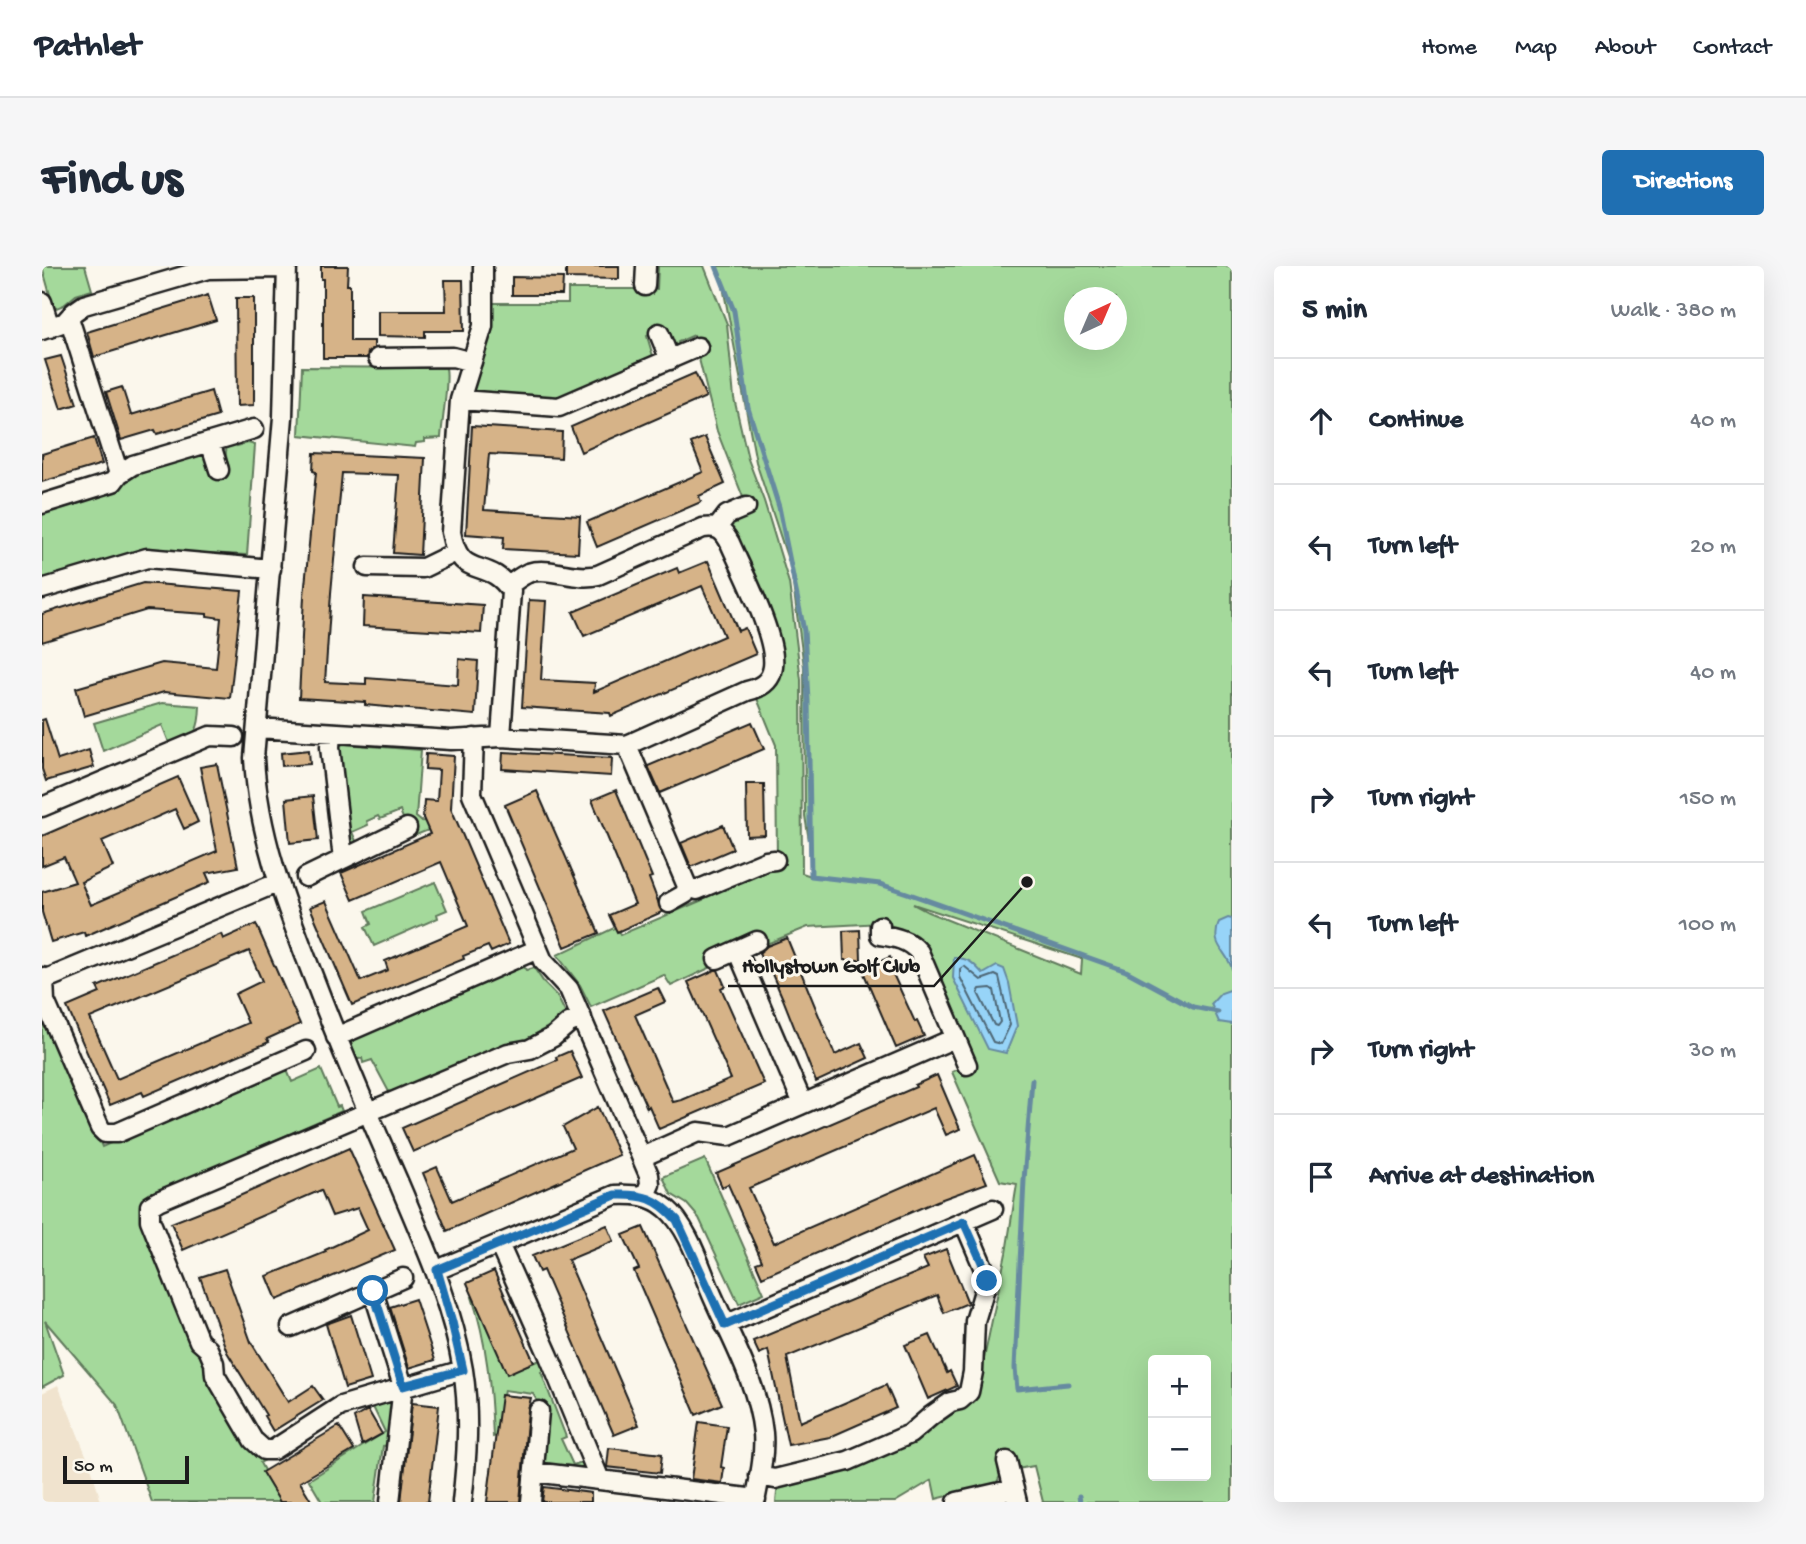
<!DOCTYPE html>
<html lang="en">
<head>
<meta charset="utf-8">
<style>
  :root { --surface:#fff; --page:#f6f6f7; --text:#1f2937; --muted:#747a83; --line:#e0e1e3; --accent:#1f6fb2 }
  body { margin:0; font-family:"Gochi Hand",sans-serif; background:var(--page); color:var(--text) }
  .controls { position:absolute; right:21px; bottom:21px; display:grid; overflow:hidden; border-radius:7px; box-shadow:0 7px 28px #0002 }
  .controls button { width:63px; height:63px; display:grid; place-items:center; padding:0; border:0; border-bottom:2px solid var(--line); background:var(--surface); color:var(--text); font:35px sans-serif }
  .compass { position:absolute; left:1022px; top:21px; width:63px; height:63px; border-radius:50%; background:var(--surface); box-shadow:0 7px 28px #0002; rotate:44deg }
  .scale { position:absolute; left:21px; bottom:18px; width:126px; box-sizing:border-box; padding-left:7px; border:4px solid #1c1c1c; border-top:0; font-size:19px; line-height:24px; white-space:nowrap; color:#1c1c1c; -webkit-text-stroke:5px #fbf7ec; paint-order:stroke }
  .stop { position:absolute; width:21px; height:21px; margin:-16px; border:5px solid #1f6fb2; border-radius:50%; background:#fff }
  .stop.end { background:#1f6fb2; border-color:#fff; box-shadow:0 2px 7px #0008 }
  .list { margin:0; padding:0; list-style:none }
  h2 { display:flex; justify-content:space-between; align-items:center; height:91px; margin:0; padding:0 28px; font-size:30px }
  h2 small { font-size:23px; font-weight:400; color:var(--muted) }
  .list li { display:grid; grid-template-columns:46px 1fr auto; gap:21px; align-items:center; box-sizing:border-box; height:126px; padding:0 28px; border-top:2px solid var(--line) }
  .list b { display:block; font-size:26px; white-space:nowrap }
  .list em { font-size:23px; font-style:normal; color:var(--muted) }
  .icon { flex:none; width:38px; height:38px; fill:none; stroke:currentColor; stroke-width:2; stroke-linecap:round; stroke-linejoin:round }
  .map { position:relative; flex:none; width:1190px; height:1236px; overflow:hidden; border-radius:7px }
  header { display:flex; align-items:center; gap:42px; box-sizing:border-box; height:98px; padding:0 35px; background:var(--surface); border-bottom:2px solid var(--line) }
  header strong { font-size:33px }
  nav { display:flex; gap:38px; margin-inline-start:auto; font-size:24px }
  .intro { display:flex; align-items:center; justify-content:space-between; box-sizing:border-box; height:168px; padding:0 42px }
  h1 { margin:0; font-size:49px }
  .button { padding:18px 32px; border-radius:7px; background:var(--accent); color:#fff; font-size:24px; font-weight:700 }
  main { display:flex; gap:42px; padding:0 42px }
  aside { flex:1; background:var(--surface); border-radius:7px; box-shadow:0 7px 28px #0002 }
  .map>svg:first-child { display:block }
</style>
</head>
<body>
<header>
<strong>Pathlet</strong>
<nav><a>Home</a><a>Map</a><a>About</a><a>Contact</a></nav>
</header>
<div class="intro"><h1>Find us</h1><a class="button">Directions</a></div>
<main>
<div class="map">
<svg width="1190" height="1236" viewBox="0 0 1190 1236">
  <rect width="100%" height="100%" fill="#fbf7ec"/>
  <filter id="ink" filterUnits="userSpaceOnUse"><feTurbulence type="fractalNoise" baseFrequency=".0143" numOctaves="2"/><feDisplacementMap in="SourceGraphic" scale="14" xChannelSelector="R" yChannelSelector="G"/><feConvolveMatrix kernelMatrix="1 2 1 2 8 2 1 2 1" color-interpolation-filters="sRGB"/></filter>
  <g filter="url(#ink)">
    <!-- built -->
    <path fill="#f0e3ce" d="M16,1119L50,1204L59,1236H0V1127Z"/>
    <!-- green -->
    <path fill="#a4d99b" stroke="#607a5c" stroke-width="2" fill-rule="evenodd" d="M0,0H43L50,24L34,29L22,39L12,43Z
      M616,0H662L685,58L692,132L706,193L722,235L747,317L759,414L760,607L769,610L770,593L763,550L762,401L749,303L714,196L680,15L674,0H1190V1236H1001L992,1200L975,1203L971,1190L955,1195L958,1210L954,1218L894,1233L890,1214L853,1236H734L736,1217L798,1205L937,1117L964,987L975,918L958,915L910,806L930,796L880,677L842,662L840,657L766,661L678,697L629,720L622,709L549,741L538,719L515,689L574,661L578,669L661,634L660,627L735,599L734,479L714,430L737,407L685,259L706,244L675,165L656,89L660,86L652,69L636,76L637,80L633,83L617,65L605,70L611,90L607,95L516,135L430,129L431,115L446,76L449,37H526V23H615ZM1032,32H1074V74H1032ZM871,638L1040,693L1039,708L886,646ZM1111,1094H1164V1210H1111Z
      M260,101L404,102C407,116 400,155 399,172L383,173V176L374,177L373,181L257,169Z
      M193,175L195,180L206,177L213,179L205,289L98,284L0,313V245L88,207L161,186L166,188L175,204L187,200C183,190 181,179 193,175Z
      M120,437L158,440C157,470 153,467 128,479L120,459L61,485L52,457Z
      M301,478L379,484L374,551L379,555L404,557L369,571L358,545L338,553L336,550L325,555L326,559L310,566L315,577L308,579L293,482Z
      M393,616L405,644L395,648L396,652L332,680L323,661L329,658L324,645Z
      M480,697L484,704L492,702L503,718L515,730L525,750L490,770V778L484,779L476,775L358,825L347,826L330,794L321,797L320,792L314,794L309,780L310,773Z
      M0,735L60,881L239,803L245,804L250,816L279,803L295,841L298,840L300,845L110,928L104,934L165,1085L166,1101L232,1189L218,1197L239,1236H110L75,1139L3,1055L22,1109L0,1121Z
      M663,893L722,1027L697,1038L657,952L645,938L629,928L621,911Z
      M433,1030L466,1106L501,1093L505,1103L499,1106L524,1171L519,1173L531,1199L543,1195L541,1201L537,1205L499,1198L500,1143L491,1128L462,1124L454,1170L451,1171C449,1122 445,1077 430,1031Z
      M342,1136H349L352,1140L348,1179L341,1180L333,1236H280L267,1214L343,1166L331,1141Z"/>
    <!-- water -->
    <path fill="#97d4f8" stroke="#668aa0" stroke-width="2" d="M1186,652L1190,653V703C1184,683 1168,681 1177,656Z
      M912,692C926,691 932,698 941,708L955,700L962,703L967,717L975,760L964,787L946,783L911,712Z
      M1190,721V758L1177,756L1169,738L1179,727L1188,724Z"/>
    <g fill="none" stroke-linecap="round" stroke-linejoin="round">
      <!-- shore -->
      <path stroke="#4d6674" stroke-width="2" d="M922,700L939,714L953,709L957,711L968,759L959,778L951,776L918,711V703Z
        M949,722L952,724L958,756L955,760L952,759L936,727L938,723Z"/>
      <!-- stream -->
      <path stroke="#668aa0" stroke-width="5" d="M674,0L692,45L706,142L737,241L762,365L766,434L769,610L838,618L865,627L1084,705L1151,741L1176,746
        M990,814L982,914L973,1102L975,1123L1026,1118
        M1037,1230L1038,1236"/>
    </g>
    <!-- building -->
    <path fill="#d6b388" stroke="#1c1c1c" stroke-width="2" fill-rule="evenodd" d="M279,0H306L305,19H308V75H332V82L326,86L325,92H281V13H279Z
      M524,0H577V13L524,12Z
      M470,11L521,12L520,29H470Z
      M403,14H421L422,65H383V71L336,70V45H404Z
      M166,29L174,54L52,91L45,66Z
      M194,32H212V139L195,140Z
      M19,90L35,138L19,143L3,94Z
      M653,107L664,131L539,186L529,161Z
      M80,121L89,149L169,125L176,150L115,168L113,164L79,174L64,126Z
      M430,160L520,166L519,192L447,188L442,244L538,250L536,287L461,283L462,271L424,268Z
      M663,171L683,218L657,230L659,236L555,281L545,256L661,206L649,177Z
      M52,172L60,198L0,216V188Z
      M272,187L383,192L378,289L351,287L357,209L300,207L289,327L283,416L324,418V412L416,419L417,393L436,395L433,449L323,439V436L257,432L262,330L274,206L271,205Z
      M666,295L696,365L703,362L714,388L569,450L568,447L480,441L487,334L504,335L499,414L553,417L552,426L682,370L660,320L542,370L531,346L635,302L637,307Z
      M101,317L200,325L188,432L122,426L42,450L34,422L120,397L174,402L179,352L165,350V348L105,344L0,376V348Z
      M322,331L441,339L439,367L321,360Z
      M3,453L16,494L47,484L52,501L4,515L0,503V454Z
      M710,456L722,483L618,527L606,500Z
      M267,484L268,498L240,500L239,487Z
      M461,486L570,492L569,510L460,503Z
      M384,488L412,490L409,542L467,678L449,686L446,680L421,690L422,693L310,739L268,641L284,635L319,715L346,704L343,695L426,660L399,596L311,634L299,607L388,568L381,552L382,534L395,535L397,504L383,503Z
      M175,498L196,601L164,607L168,616L43,670L42,666L9,676L0,646V626L33,616L22,591L0,600V570L136,511L156,556L142,563L133,543L60,575L71,601L39,616L49,639L175,585L158,501Z
      M704,518H722L723,569L705,570Z
      M574,524L610,611L607,612L620,646L575,666L567,649L593,638L550,534Z
      M495,525L557,667L523,681L463,539Z
      M271,530L276,574L248,577L244,533Z
      M681,559L691,583L649,601L639,577Z
      M214,658L258,758L225,773L227,776L102,830L100,826L68,839L25,741L58,727L55,721L179,668L181,673ZM207,685L220,715L193,728L206,757L75,813L48,752Z
      M818,664L819,694H802L801,665Z
      M745,672L793,789L819,777L826,792L774,816L741,733L726,699L722,700L717,687L725,680Z
      M848,691L854,706L851,708L873,756L875,755L882,770L854,782L820,703Z
      M673,704H676L683,720L679,722L722,818L617,863L607,840L605,842L562,745L616,722L623,736L593,749L631,836L640,834L689,813L646,716Z
      M528,785L540,812L371,886L360,862L515,794L514,791Z
      M895,809L918,863L904,869L892,842L707,922L732,977L933,889L945,917L895,935L720,1011L714,997L720,995L686,918L680,921L674,907L874,821L873,819Z
      M556,841L577,889L405,965L381,907L395,901L410,935L531,882L521,861Z
      M307,882L353,984L235,1034L225,1010L284,986L283,984L326,964L316,942L290,950L279,924L141,984L129,957L195,931Z
      M565,959L572,975L526,994L597,1159L572,1169L501,1004L497,1006L490,990Z
      M601,961L680,1138L654,1149L592,1005L597,1003L581,969Z
      M904,983L926,1037L902,1047L895,1029L745,1091L758,1156L844,1119L854,1142L788,1171L746,1179L726,1084L717,1088L711,1075L886,1002L881,992Z
      M183,1003L209,1076L246,1136L271,1120L281,1134L231,1165L222,1150L224,1149L185,1086L158,1011Z
      M452,1005L492,1096L465,1108L425,1017Z
      M373,1033L393,1094L367,1102L348,1041Z
      M309,1049L329,1114L303,1122L284,1058Z
      M888,1069L905,1107L908,1105L915,1120L886,1133L863,1079Z
      M459,1129L489,1132L486,1144L478,1236H445Z
      M370,1137L397,1140L386,1236H359Z
      M326,1144L340,1168L320,1179L312,1152Z
      M657,1156L685,1160L679,1201L682,1202L680,1217L649,1213Z
      M297,1160L312,1184L258,1216L270,1236H238L220,1206Z
      M567,1182L620,1188L618,1207L565,1201Z
      M502,1221L549,1227V1236H500Z"/>
    <g fill="none" stroke-linecap="round" stroke-linejoin="round">
      <defs>
        <path id="minor" d="M245,0L241,151L212,492C216,567 242,635 269,705C296,776 325,845 356,915C382,977 410,1037 421,1104C428,1148 425,1192 420,1236
          M441,0V60L418,134L409,266C418,317 446,289 469,325L459,471
          M603,20L604,0
          M0,36L8,62
          M27,52L77,208
          M0,64L23,56L32,46L42,39L166,3L245,2
          M617,67L628,94
          M336,92L411,91L430,96
          M418,134L517,141L656,81
          M168,176L177,204
          M0,238L71,216L77,208L91,199L212,163
          M675,262L685,249L704,241
          M325,301L381,302L414,286
          M0,323L105,292L229,303
          M215,462L409,474L459,471L585,479L705,425C718,422 729,416 731,401C735,371 701,307 688,277C681,264 676,260 661,262L556,309C533,315 508,300 486,307C479,310 472,316 466,320
          M289,467L288,481L301,593
          M432,472L430,528L501,695L527,723L607,909L608,918L603,930
          M585,479L645,620L655,624L724,595L733,594
          M0,541L168,470L192,471
          M264,611L365,562
          M627,637L643,628L645,620
          M838,660V669C853,671 867,674 877,686L925,799
          M695,684L761,838
          M675,693L715,675
          M0,711L2,714L3,735L58,862L63,867H75L264,785
          M2,714L235,617
          M294,771L496,683
          M600,891L656,866L687,870L913,772
          M457,978L507,1090L558,1214
          M395,1004L573,929C592,928 609,929 624,942C647,961 659,1004 671,1031C690,1074 716,1119 721,1167C723,1190 717,1214 713,1236
          M331,1025L361,1120L348,1236
          M683,1059L951,943
          M249,1061L361,1012
          M421,1104L299,1140L231,1184H222L211,1174L173,1109L172,1097L166,1083L157,1075L108,954V940L116,935L466,787L488,783L511,771L527,757L540,752
          M965,1195L975,1236
          M492,1206L714,1233
          M717,1210L733,1213L806,1195L868,1168L889,1150L909,1136L918,1134L927,1126L931,1106L933,1055L945,1015L942,1003L922,956
          M489,1236L497,1145
          M915,1236L972,1223"/>
      </defs>
      <!-- minor casing -->
      <use href="#minor" stroke="#1c1c1c" stroke-width="23"/>
      <!-- minor -->
      <use href="#minor" stroke="#fbf7ec" stroke-width="18"/>
    </g>
  </g>
  <g fill="none" stroke-linecap="round" stroke-linejoin="round" filter="url(#ink)">
    <!-- route -->
    <path stroke="#1f6fb2" stroke-width="9" d="M331,1025L361,1120L421,1104L410,1056L395,1004L573,929C602,928 615,932 635,954L683,1059L922,956L943,1003L945,1015"/>
  </g>
  <!-- callouts -->
  <path fill="none" stroke="#1c1c1c" stroke-width="2.5" d="M985 616L892 720H686"/>
  <circle fill="#1c1c1c" stroke="#fbf7ec" stroke-width="2.5" cx="985" cy="616" r="7"/>
  <g font-size="21" text-anchor="middle" font-weight="bold" fill="#1c1c1c" stroke="#fbf7ec" stroke-width="6" stroke-linejoin="round" paint-order="stroke">
    <text x="789" y="706">Hollystown Golf Club</text>
  </g>
</svg>
<div class="controls">
<button>+</button>
<button>−</button>
</div>
<svg class="compass" viewBox="-18 -18 36 36"><path d="M0-13l5 13h-10z" fill="#e53935"/><path d="M0 13l5-13h-10z" fill="#747a83"/></svg>
<div class="scale">50 m</div>
<div class="stop" style="left:331px;top:1025px"></div>
<div class="stop end" style="left:945px;top:1015px"></div>
</div>
<aside>
<h2>5 min<small>Walk · 380 m</small></h2>
<ul class="list">
<li><svg class="icon" aria-label="ahead" viewBox="0 0 24 24"><path d="M12 20V5M6 11l6-6 6 6"/></svg><div><b>Continue</b></div><em>40 m</em></li>
<li><svg class="icon" aria-label="left" viewBox="0 0 24 24"><path d="M17 20v-9H6M10 6l-5 5 5 5"/></svg><div><b>Turn left</b></div><em>20 m</em></li>
<li><svg class="icon" aria-label="left" viewBox="0 0 24 24"><path d="M17 20v-9H6M10 6l-5 5 5 5"/></svg><div><b>Turn left</b></div><em>40 m</em></li>
<li><svg class="icon" aria-label="right" viewBox="0 0 24 24"><path d="M7 20v-9h11M14 6l5 5-5 5"/></svg><div><b>Turn right</b></div><em>150 m</em></li>
<li><svg class="icon" aria-label="left" viewBox="0 0 24 24"><path d="M17 20v-9H6M10 6l-5 5 5 5"/></svg><div><b>Turn left</b></div><em>100 m</em></li>
<li><svg class="icon" aria-label="right" viewBox="0 0 24 24"><path d="M7 20v-9h11M14 6l5 5-5 5"/></svg><div><b>Turn right</b></div><em>30 m</em></li>
<li><svg class="icon" aria-label="arrive" viewBox="0 0 24 24"><path d="M6 21V4h12l-3 4 3 4H6"/></svg><div><b>Arrive at destination</b></div></li>
</ul>
</aside>
</main>
</body>
</html>
